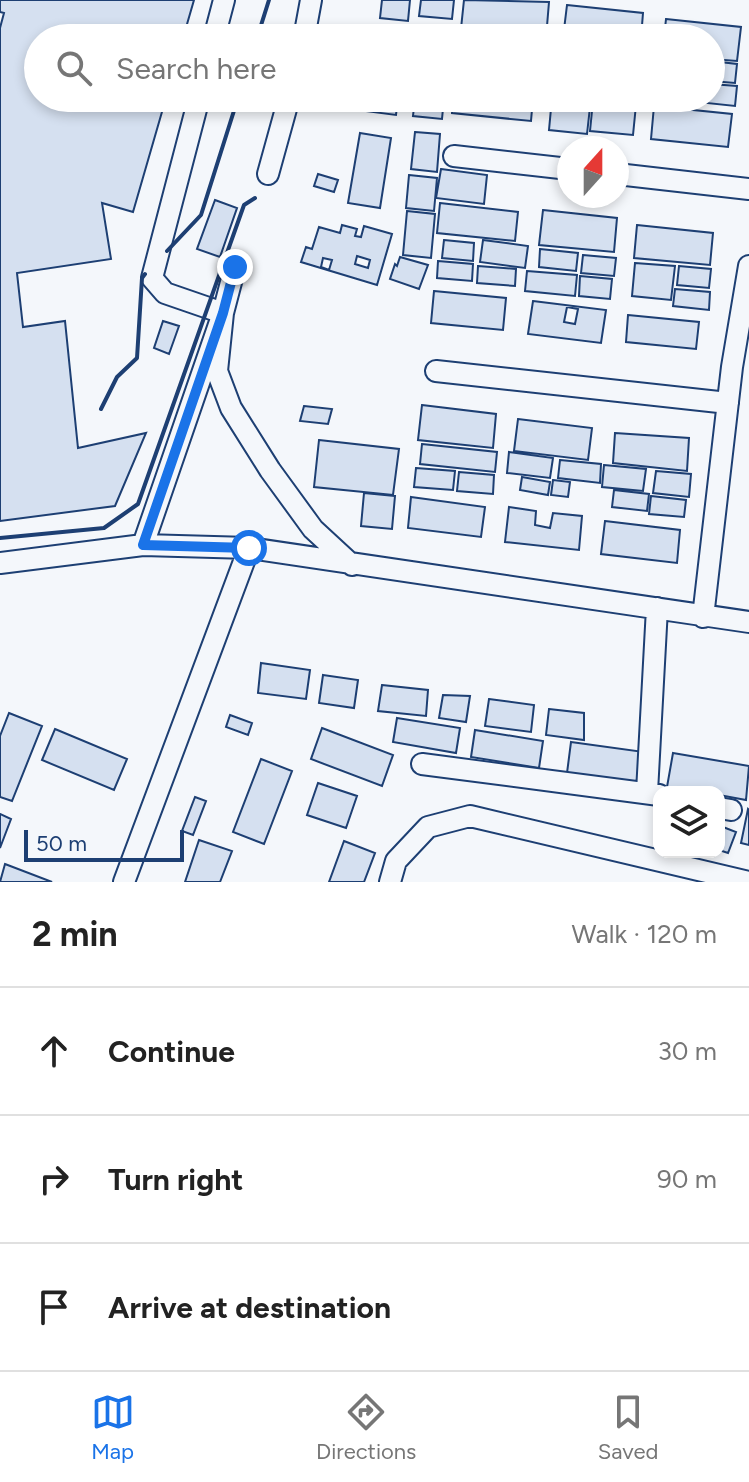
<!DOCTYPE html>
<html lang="en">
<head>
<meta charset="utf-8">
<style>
  :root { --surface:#fff; --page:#f2f2f2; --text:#222; --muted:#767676; --line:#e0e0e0; --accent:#1a73e8 }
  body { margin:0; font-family:Figtree,sans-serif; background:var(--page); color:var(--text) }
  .controls { position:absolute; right:24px; bottom:24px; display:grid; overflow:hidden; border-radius:16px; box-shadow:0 4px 12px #0003 }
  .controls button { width:72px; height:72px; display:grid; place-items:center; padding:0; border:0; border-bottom:2px solid var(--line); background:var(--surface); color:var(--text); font:40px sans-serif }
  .compass { position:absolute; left:557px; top:136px; width:72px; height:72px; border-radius:50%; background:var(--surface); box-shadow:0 4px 12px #0003; rotate:21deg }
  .scale { position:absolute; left:24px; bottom:20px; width:160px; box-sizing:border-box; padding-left:8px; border:4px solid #1d3f73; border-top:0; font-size:22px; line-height:28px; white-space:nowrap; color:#1d3f73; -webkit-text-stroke:6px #f4f7fb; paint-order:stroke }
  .stop { position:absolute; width:24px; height:24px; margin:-18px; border:6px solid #1a73e8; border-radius:50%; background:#fff }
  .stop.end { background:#1a73e8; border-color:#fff; box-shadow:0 2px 8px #0008 }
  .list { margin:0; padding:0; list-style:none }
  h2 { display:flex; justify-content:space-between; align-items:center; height:104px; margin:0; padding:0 32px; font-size:34px }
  h2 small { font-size:26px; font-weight:400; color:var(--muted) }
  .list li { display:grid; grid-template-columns:52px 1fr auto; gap:24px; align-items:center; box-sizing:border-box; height:128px; padding:0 32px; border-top:2px solid var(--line) }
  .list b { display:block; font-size:30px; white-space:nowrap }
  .list em { font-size:26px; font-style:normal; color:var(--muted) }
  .icon { flex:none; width:44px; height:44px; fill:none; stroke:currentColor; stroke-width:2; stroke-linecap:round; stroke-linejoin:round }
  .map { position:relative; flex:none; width:749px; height:882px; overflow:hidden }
  .search { position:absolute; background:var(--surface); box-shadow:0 4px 12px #0003; left:24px; right:24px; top:24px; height:88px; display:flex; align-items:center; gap:20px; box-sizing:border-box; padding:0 28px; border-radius:44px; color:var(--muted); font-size:30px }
  .sheet { height:488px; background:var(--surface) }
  nav { display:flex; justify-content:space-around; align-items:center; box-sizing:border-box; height:112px; border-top:2px solid var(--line); background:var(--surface); font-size:22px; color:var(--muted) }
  nav a { display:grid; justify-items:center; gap:4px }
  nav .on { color:var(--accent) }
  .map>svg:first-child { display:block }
</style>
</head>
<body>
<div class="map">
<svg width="749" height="882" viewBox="0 0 749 882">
  <rect width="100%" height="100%" fill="#f4f7fb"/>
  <!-- building -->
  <path fill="#d5e0f0" stroke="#1d3f73" stroke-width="2" fill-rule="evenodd" d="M0,0H194L183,38H38V98H166L133,212L102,203L111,259L17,273L23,327L65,321L78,448L146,433L115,506L0,521V28L4,13L0,12Z
    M382,0H410L408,21L380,18Z
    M421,0H454L452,19L419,16Z
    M464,0L549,2L546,38H460Z
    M567,5L643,13L641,38H563Z
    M666,19L741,27L737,61L711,59V38H664Z
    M372,34L404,37V38H372Z
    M711,61L737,64L735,83L711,81Z
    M711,84L737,86L735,106L697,102L698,98H711Z
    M366,98H398L396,115L365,111Z
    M415,98H444L442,119L413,116Z
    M453,98H533L531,121L452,113Z
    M552,98H591L587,134L549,130Z
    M593,101L636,105L633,135L590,131Z
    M654,106L732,114L728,147L651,139Z
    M415,132L440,134L437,172L411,169Z
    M360,133L391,138L380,208L348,203Z
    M441,169L487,175L484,204L436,198Z
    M318,174L338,180L334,192L314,186Z
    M409,175L437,178L434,211L406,208Z
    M215,200L237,208L220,257L197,249Z
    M440,203L518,212L515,241L437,233Z
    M543,210L617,218L614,252L539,245Z
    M407,211L435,214L431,258L403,255Z
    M342,225L357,229L355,236L361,237L364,226L392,234L377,285L301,262L306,247L312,249L319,227L340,233ZM357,256L370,260L368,268L355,264ZM323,258L332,260L329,270L321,267Z
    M637,225L713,233L710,265L634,258Z
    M444,240L474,243L473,261L442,258Z
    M483,240L528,246L525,268L480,262Z
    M540,249L578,253L576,271L539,267Z
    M583,255L616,258L614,276L581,273Z
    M400,257L428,265L419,289L390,279L395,264L397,266Z
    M438,261L473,264L472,281L437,278Z
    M635,263L675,266L671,300L632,296Z
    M478,266L516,269L515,286L477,283Z
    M679,266L711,269L709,288L677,285Z
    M527,271L577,275L575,296L525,291Z
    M580,276L612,279L610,299L579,296Z
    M675,289L710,292L709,310L673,306Z
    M434,291L506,298L503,330L431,323Z
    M533,301L606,310L601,343L528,334ZM567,307L578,309L575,324L564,322Z
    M628,315L699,322L696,349L626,342Z
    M163,321L179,326L169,354L154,348Z
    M422,405L496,414L493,448L418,440Z
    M304,406L332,409L328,424L300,421Z
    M518,419L592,428L588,460L514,451Z
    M615,433L689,438L687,471L613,463Z
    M319,440L399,449L393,495L314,487Z
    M422,444L497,452L495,472L420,464Z
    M509,452L553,458L550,478L507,473Z
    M560,460L601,464L600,483L558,478Z
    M604,465L646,469L643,491L602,487Z
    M416,468L455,471L453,490L414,487Z
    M656,471L691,474L689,497L653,493Z
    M459,472L494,475L493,494L457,491Z
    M522,477L550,482L548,495L520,490Z
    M553,480L570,482L568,497L551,495Z
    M614,490L649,494L647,511L612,507Z
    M364,493L395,496L392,529L361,526Z
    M651,496L686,500L684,517L649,514Z
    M411,497L485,507L481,537L408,528Z
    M509,507L536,511L535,525L550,528L553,513L582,516L579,550L505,542Z
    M605,521L680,530L677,563L601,554Z
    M261,663L310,670L306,699L258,693Z
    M323,675L358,680L354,708L319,703Z
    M382,685L428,690L426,716L378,711Z
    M443,695L470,696L466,722L439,718Z
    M489,699L534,705L531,732L485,726Z
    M549,709L584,713V740L546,735Z
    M9,713L42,726L12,801L0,797V736Z
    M230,715L252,723L248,735L226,727Z
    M397,718L460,728L456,753L393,742Z
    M322,728L393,755L382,786L311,759Z
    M55,729L127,759L114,790L42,760Z
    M475,730L543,741L539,768L471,757Z
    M571,742L644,752L640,783L567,773Z
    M673,753L749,766L746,800L719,795V792H699L667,787Z
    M261,759L292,771L264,844L233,832Z
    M318,783L357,796L346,828L307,815Z
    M195,797L206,801L193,835L182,831Z
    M748,809L749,810V845L741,843Z
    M0,814L11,819L0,848Z
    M723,827L736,832L728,853L719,850V837Z
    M199,840L232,851L220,882H185Z
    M344,841L375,853L364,882H329Z
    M5,864L52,882H0Z"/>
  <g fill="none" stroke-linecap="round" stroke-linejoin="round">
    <defs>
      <path id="minor" d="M214,38L224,0
        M304,38L311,0
        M199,98L152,278L165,293L223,313L217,371L231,408L270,470L313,529L352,565
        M454,156L569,169
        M268,174L289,98
        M617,174L749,189
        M436,371L728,403
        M143,545L223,313L235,267
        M0,563L143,545L249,548L749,622
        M703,617L732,367L749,266
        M422,764L659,795
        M647,792L657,608
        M719,808L731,810
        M124,882L249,548
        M390,882L396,861L428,827L470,816L749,882"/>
    </defs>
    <!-- minor casing -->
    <use href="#minor" stroke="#1d3f73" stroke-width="24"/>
    <!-- minor -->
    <use href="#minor" stroke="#f4f7fb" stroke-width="20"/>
    <!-- wall -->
    <path stroke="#1d3f73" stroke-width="4" d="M257,38L269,0
      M167,251L201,215L238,98
      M101,409L117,377L137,358L142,278L145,274
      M0,538L104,528L138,504L244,205L255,198"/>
  </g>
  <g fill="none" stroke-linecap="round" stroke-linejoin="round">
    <!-- route -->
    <path stroke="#1a73e8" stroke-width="10" d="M235,267L223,313L143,545L249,548"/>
  </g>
</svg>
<div class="controls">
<button><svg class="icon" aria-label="layers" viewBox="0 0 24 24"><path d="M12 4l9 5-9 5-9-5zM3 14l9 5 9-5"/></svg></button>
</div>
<svg class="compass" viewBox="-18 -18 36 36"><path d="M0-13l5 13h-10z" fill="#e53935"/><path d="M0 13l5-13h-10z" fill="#767676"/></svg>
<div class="scale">50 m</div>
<div class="stop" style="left:249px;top:548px"></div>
<div class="stop end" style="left:235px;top:267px"></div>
<div class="search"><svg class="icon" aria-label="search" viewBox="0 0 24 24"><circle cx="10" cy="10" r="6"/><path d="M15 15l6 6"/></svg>Search here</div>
</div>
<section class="sheet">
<h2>2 min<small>Walk · 120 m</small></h2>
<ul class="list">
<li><svg class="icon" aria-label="ahead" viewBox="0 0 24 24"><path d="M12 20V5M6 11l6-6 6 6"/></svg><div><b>Continue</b></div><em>30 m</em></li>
<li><svg class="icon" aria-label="right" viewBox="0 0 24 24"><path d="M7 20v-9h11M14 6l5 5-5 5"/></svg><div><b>Turn right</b></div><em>90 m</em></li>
<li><svg class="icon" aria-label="arrive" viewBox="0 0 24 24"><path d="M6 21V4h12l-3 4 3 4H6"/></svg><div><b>Arrive at destination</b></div></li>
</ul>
</section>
<nav>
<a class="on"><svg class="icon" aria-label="map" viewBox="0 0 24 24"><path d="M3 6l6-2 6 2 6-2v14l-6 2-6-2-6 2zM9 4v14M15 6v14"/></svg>Map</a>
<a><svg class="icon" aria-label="directions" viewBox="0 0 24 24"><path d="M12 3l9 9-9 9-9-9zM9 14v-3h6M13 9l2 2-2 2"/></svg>Directions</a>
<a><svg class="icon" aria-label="saved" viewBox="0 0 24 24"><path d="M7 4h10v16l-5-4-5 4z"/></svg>Saved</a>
</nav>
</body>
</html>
